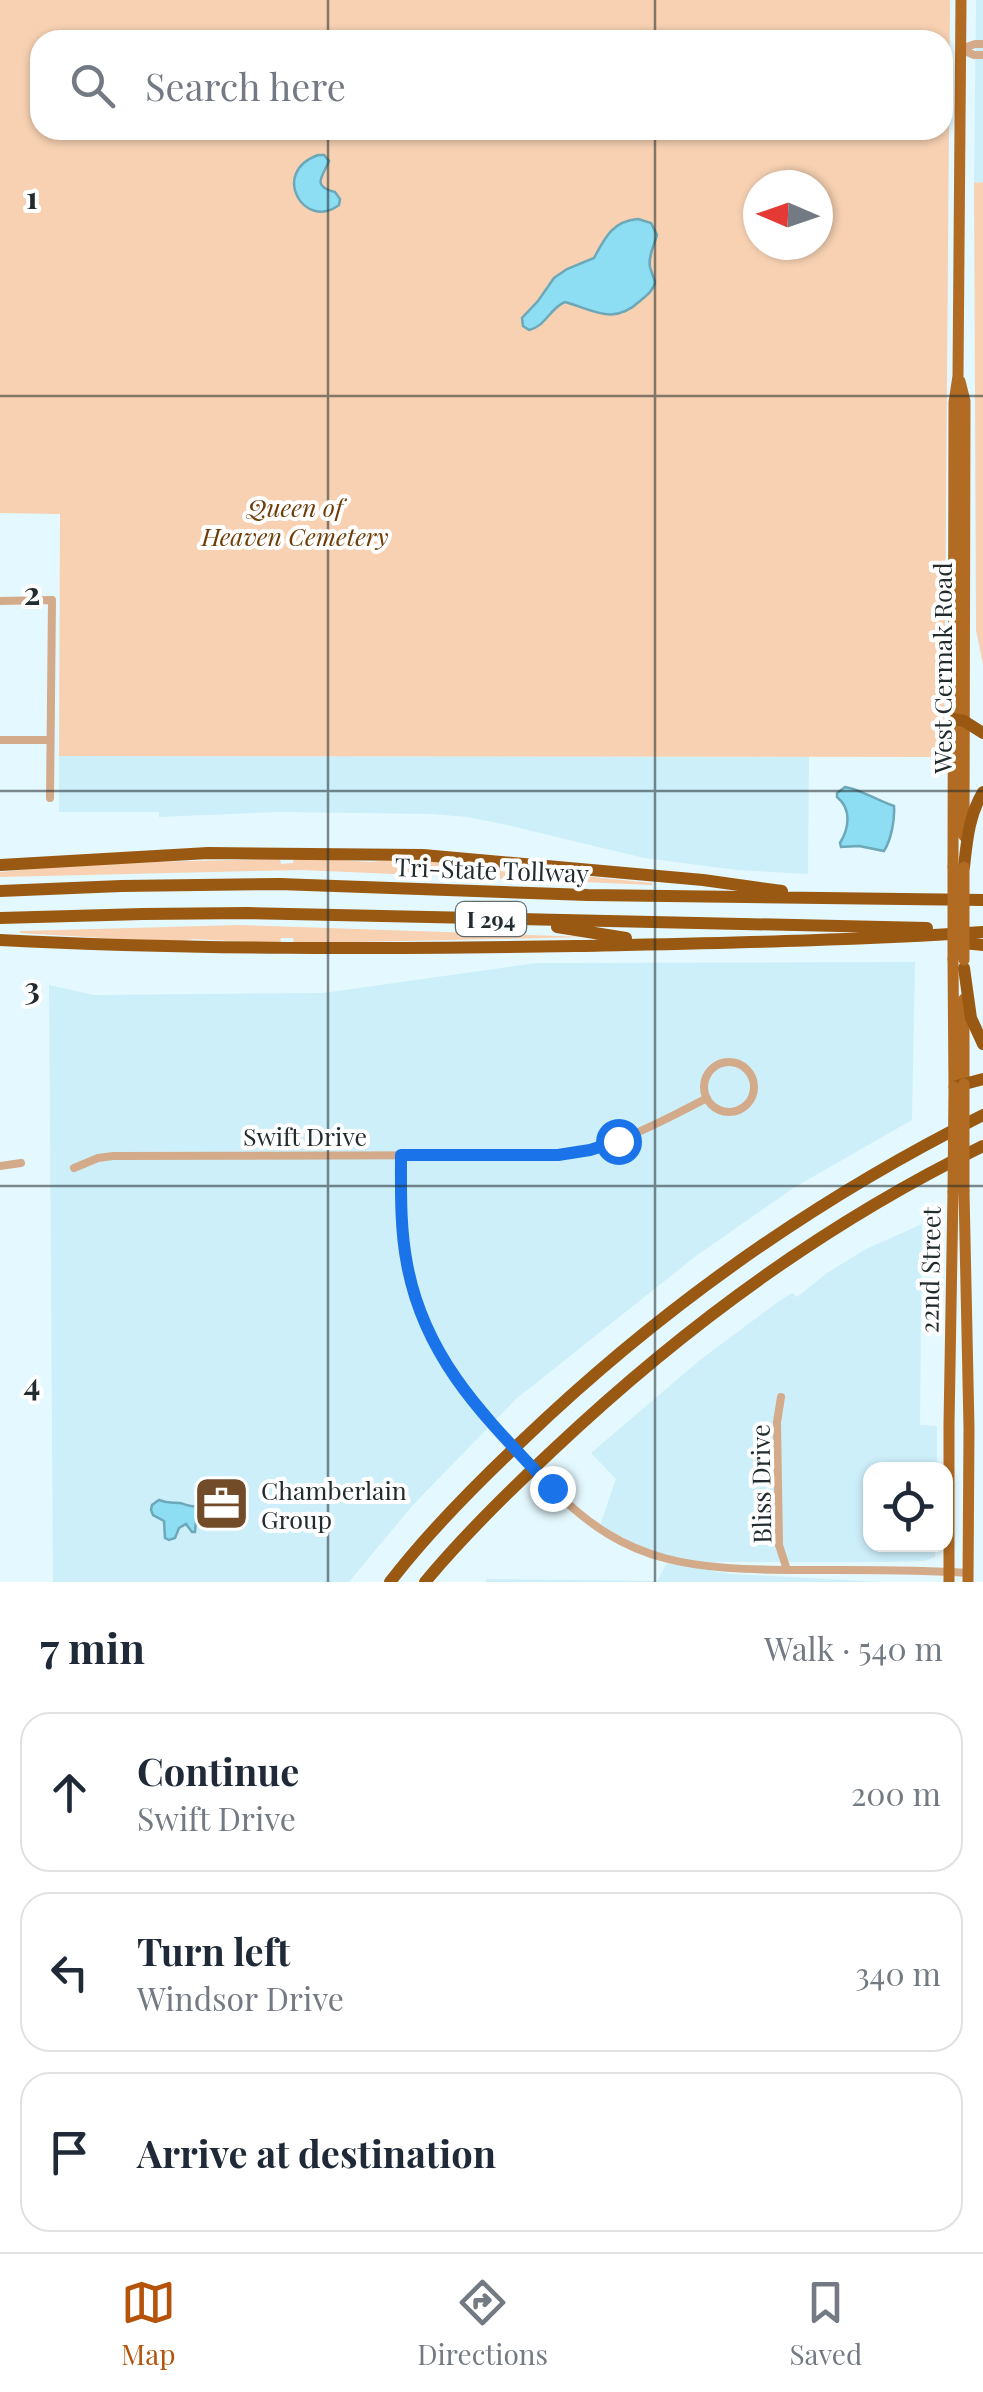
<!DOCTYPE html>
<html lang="en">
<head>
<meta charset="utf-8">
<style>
  :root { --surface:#fff; --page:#f2f2f3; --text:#1f2937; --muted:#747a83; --line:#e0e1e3; --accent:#b45309 }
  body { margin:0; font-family:"Playfair Display",serif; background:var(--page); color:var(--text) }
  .controls { position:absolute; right:30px; bottom:30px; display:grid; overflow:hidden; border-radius:20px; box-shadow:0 2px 8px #0004 }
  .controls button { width:90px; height:90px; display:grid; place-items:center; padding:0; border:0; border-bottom:2px solid var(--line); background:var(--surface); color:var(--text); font:50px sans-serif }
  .compass { position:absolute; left:743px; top:170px; width:90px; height:90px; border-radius:50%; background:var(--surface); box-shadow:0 2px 8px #0004; rotate:272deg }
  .stop { position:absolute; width:30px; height:30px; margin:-22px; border:8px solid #1a73e8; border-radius:50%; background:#fff }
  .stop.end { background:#1a73e8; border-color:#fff; box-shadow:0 2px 10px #0008 }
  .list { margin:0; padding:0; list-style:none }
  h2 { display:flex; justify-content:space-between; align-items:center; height:130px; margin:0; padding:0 40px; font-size:42px }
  h2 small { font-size:32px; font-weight:400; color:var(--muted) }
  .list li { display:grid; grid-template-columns:65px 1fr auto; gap:30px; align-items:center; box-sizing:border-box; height:160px; margin:0 20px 20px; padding:0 20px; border:2px solid var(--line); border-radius:30px }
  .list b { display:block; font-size:38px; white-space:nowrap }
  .list p { margin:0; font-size:32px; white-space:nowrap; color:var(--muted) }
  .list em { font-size:32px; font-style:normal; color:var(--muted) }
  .icon { flex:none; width:55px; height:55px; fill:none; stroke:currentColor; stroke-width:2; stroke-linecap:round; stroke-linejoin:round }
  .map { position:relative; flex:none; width:983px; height:1582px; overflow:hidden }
  .search { position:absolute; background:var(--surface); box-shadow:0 2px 8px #0004; left:30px; right:30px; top:30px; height:110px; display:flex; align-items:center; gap:25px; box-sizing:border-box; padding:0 35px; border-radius:30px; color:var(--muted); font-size:38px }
  .sheet { height:670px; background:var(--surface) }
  nav { display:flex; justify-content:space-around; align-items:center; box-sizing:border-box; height:140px; border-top:2px solid var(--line); background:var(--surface); font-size:28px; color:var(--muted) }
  nav a { display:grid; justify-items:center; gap:5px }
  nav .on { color:var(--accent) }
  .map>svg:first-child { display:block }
</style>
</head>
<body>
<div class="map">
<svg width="983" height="1582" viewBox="0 0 983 1582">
  <rect width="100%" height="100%" fill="#e4f9ff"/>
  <!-- built -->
  <path fill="#cdeffa" d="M976,0H983V182L974,183Z
    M59,756L809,757L808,874L737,870L644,858L507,825L467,817L432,814L277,812L159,817V812H59Z
    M915,962L912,1120L795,1187L696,1256L516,1399L412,1506L349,1582H53L49,985L94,995L323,993L536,963Z
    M922,1224L920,1425L937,1426V1469L870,1470V1544L936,1545L935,1557L924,1561L892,1562H709L677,1559L647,1550L600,1525L616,1479L591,1453L700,1360L775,1304L792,1293L797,1297L827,1273L866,1249Z
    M667,1563L732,1574L880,1582H486V1579L657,1581Z"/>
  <!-- green -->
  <path fill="#f7d1b2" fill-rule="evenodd" d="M0,0H950L944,757L59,756L60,514L0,513ZM40,40H943V130H40ZM758,185H818V245H758Z
    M983,182V665L976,630L974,183Z
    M294,857L370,862L392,860L453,863L652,883V885L301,870L0,877V872C93,862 187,861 280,859L281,864L293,863Z
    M239,925L588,937L304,943L294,942L293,938H281L280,944L194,939L182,941L119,939L20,933V931Z"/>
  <!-- water -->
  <path fill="#8dddf3" stroke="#6da8b8" stroke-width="2.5" d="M318,155H324L329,161C324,175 310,186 335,192L340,199L339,205C305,231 269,173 318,155Z
    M638,219L651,223L657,235C654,246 648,256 650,267C650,268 655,281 655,282C654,290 646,296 640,301C613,326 594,310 565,302C550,308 545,327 529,330L523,326L522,318L538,301L554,278L567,269L594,258C605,237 613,221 638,219Z
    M845,787C859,789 879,801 894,806C895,820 891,840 884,851L859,846L841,847L840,843C849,828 852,809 837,797V793Z
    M159,1500C169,1504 172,1502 180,1503C186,1504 188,1507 195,1506L203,1515L196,1521L195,1532H192L186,1524L179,1528L175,1538L169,1540L165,1538L164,1521L153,1515L151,1510L152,1505Z"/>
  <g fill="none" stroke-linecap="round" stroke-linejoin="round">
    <!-- minor -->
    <path stroke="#d3ab8a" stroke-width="8" d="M961,49L974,55H983
      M961,49L975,44H983
      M0,601L52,600L50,798
      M0,740H50
      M704 1087a25 25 0 1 1 50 0a25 25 0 1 1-50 0Z
      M401,1155C401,1181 400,1208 403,1233C410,1309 444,1373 495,1427
      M0,1166L21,1163
      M74,1168L98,1158L113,1156L558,1155C612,1149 659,1123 707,1098
      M781,1397L777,1422L779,1545L787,1570
      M552,1488C628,1567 695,1569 799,1570C855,1570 912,1569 968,1573"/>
    <!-- primary -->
    <path stroke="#b26b23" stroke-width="11" d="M960,381L965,401L964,836
      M953,867L954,402L958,376L961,0
      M953,959L954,1087
      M964,999V1084
      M964,1191L969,1428L968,1582
      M949,1582V1425L953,1192"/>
    <!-- motorway -->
    <path stroke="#9a5912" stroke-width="12" d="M953,719L964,721L983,733
      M0,865L208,853L423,855L703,880L782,891
      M964,867C967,840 969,815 983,792
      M0,891L121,886L279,884L588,895L983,900
      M0,918L143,914L248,913L927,928
      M557,927L626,938
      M0,940C192,950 383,949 575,946C711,943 847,941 983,932
      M954,942L983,945
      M964,968L971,1018L983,1044
      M957,1086L983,1079
      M390,1582C430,1530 477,1483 525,1438C661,1308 815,1199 983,1115
      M425,1582C464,1535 508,1492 553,1450C680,1330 825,1223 983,1146"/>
    <!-- minor-bridge -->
    <path stroke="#d3ab8a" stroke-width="8" d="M495,1427L552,1488"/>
    <!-- primary-bridge -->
    <path stroke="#b26b23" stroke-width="11" d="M953,959V867
      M964,960V867
      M964,1191V1084
      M953,1192L954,1087"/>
  </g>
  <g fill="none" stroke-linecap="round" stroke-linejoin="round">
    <!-- route -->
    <path stroke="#1a73e8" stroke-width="12" d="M552,1488C487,1419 425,1361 407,1264C400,1228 401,1191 401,1155H558L590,1150L618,1141"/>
  </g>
  <!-- grid -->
  <path fill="none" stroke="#222b2e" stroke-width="2.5" stroke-opacity="0.55" d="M328,0V40M655,0V40M328,130V1582M655,130V1582M0,396H983M0,791H983M0,1186H983"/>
  <!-- icons -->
  <defs>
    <symbol id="office-square" viewBox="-11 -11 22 22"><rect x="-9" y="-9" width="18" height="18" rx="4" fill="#724c29" stroke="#fff"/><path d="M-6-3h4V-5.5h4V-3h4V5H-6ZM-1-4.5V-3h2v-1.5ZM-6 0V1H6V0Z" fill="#fff"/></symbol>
  </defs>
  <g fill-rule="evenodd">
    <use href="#office-square" x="190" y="1472" width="63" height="63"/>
  </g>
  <g text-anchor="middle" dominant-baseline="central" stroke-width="8" stroke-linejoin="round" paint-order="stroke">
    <!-- shield labels -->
    <rect fill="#fff" stroke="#646b6d" stroke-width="2.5" x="456" y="902" width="70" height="34" rx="8"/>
    <g font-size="22" font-weight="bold" fill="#222b2e">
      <text x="491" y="919">I 294</text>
    </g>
    <!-- park labels -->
    <g font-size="25" font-style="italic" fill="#6d3d07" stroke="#fff">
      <text x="295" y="506">Queen of<tspan x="295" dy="29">Heaven Cemetery</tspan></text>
    </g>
    <!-- street labels -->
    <g font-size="25" fill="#222b2e" stroke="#fff">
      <text transform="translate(941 668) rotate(-90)">West Cermak Road</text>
      <text transform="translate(492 869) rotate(2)">Tri-State Tollway</text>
      <text x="305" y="1135">Swift Drive</text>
      <text transform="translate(929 1270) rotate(-89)">22nd Street</text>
      <text transform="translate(760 1484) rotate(-91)">Bliss Drive</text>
    </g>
    <!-- poi labels -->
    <g font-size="25" fill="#222b2e" stroke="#fff" text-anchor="start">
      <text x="261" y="1489">Chamberlain<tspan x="261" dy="29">Group</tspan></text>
    </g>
  </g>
  <g font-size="32" text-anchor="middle" font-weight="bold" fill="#222b2e" stroke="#fff" stroke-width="8" stroke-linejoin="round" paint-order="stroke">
    <text x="32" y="209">1</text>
    <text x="32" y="605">2</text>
    <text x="32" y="1000">3</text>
    <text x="32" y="1396">4</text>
  </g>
</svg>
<div class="controls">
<button><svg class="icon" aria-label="locate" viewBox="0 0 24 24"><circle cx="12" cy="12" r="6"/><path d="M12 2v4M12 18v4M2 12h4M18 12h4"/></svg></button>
</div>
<svg class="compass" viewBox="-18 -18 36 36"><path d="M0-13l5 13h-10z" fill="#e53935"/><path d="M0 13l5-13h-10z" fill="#747a83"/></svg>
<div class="stop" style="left:618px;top:1141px"></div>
<div class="stop end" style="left:552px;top:1488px"></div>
<div class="search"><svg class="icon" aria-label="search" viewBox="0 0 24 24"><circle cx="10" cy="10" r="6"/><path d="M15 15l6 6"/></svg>Search here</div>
</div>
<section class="sheet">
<h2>7 min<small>Walk · 540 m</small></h2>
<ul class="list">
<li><svg class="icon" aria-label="ahead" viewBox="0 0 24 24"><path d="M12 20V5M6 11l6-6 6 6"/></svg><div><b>Continue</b><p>Swift Drive</p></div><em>200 m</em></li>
<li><svg class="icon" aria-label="left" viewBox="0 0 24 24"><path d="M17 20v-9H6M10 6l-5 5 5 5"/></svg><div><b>Turn left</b><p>Windsor Drive</p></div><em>340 m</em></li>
<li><svg class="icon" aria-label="arrive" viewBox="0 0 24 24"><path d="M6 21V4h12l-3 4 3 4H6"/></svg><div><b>Arrive at destination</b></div></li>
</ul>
</section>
<nav>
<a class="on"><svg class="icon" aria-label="map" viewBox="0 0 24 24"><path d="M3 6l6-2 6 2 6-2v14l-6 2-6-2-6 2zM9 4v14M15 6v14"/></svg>Map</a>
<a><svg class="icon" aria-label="directions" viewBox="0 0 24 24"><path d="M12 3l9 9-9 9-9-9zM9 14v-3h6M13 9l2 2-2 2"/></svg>Directions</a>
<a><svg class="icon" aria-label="saved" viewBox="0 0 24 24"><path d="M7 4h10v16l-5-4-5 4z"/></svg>Saved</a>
</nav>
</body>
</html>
